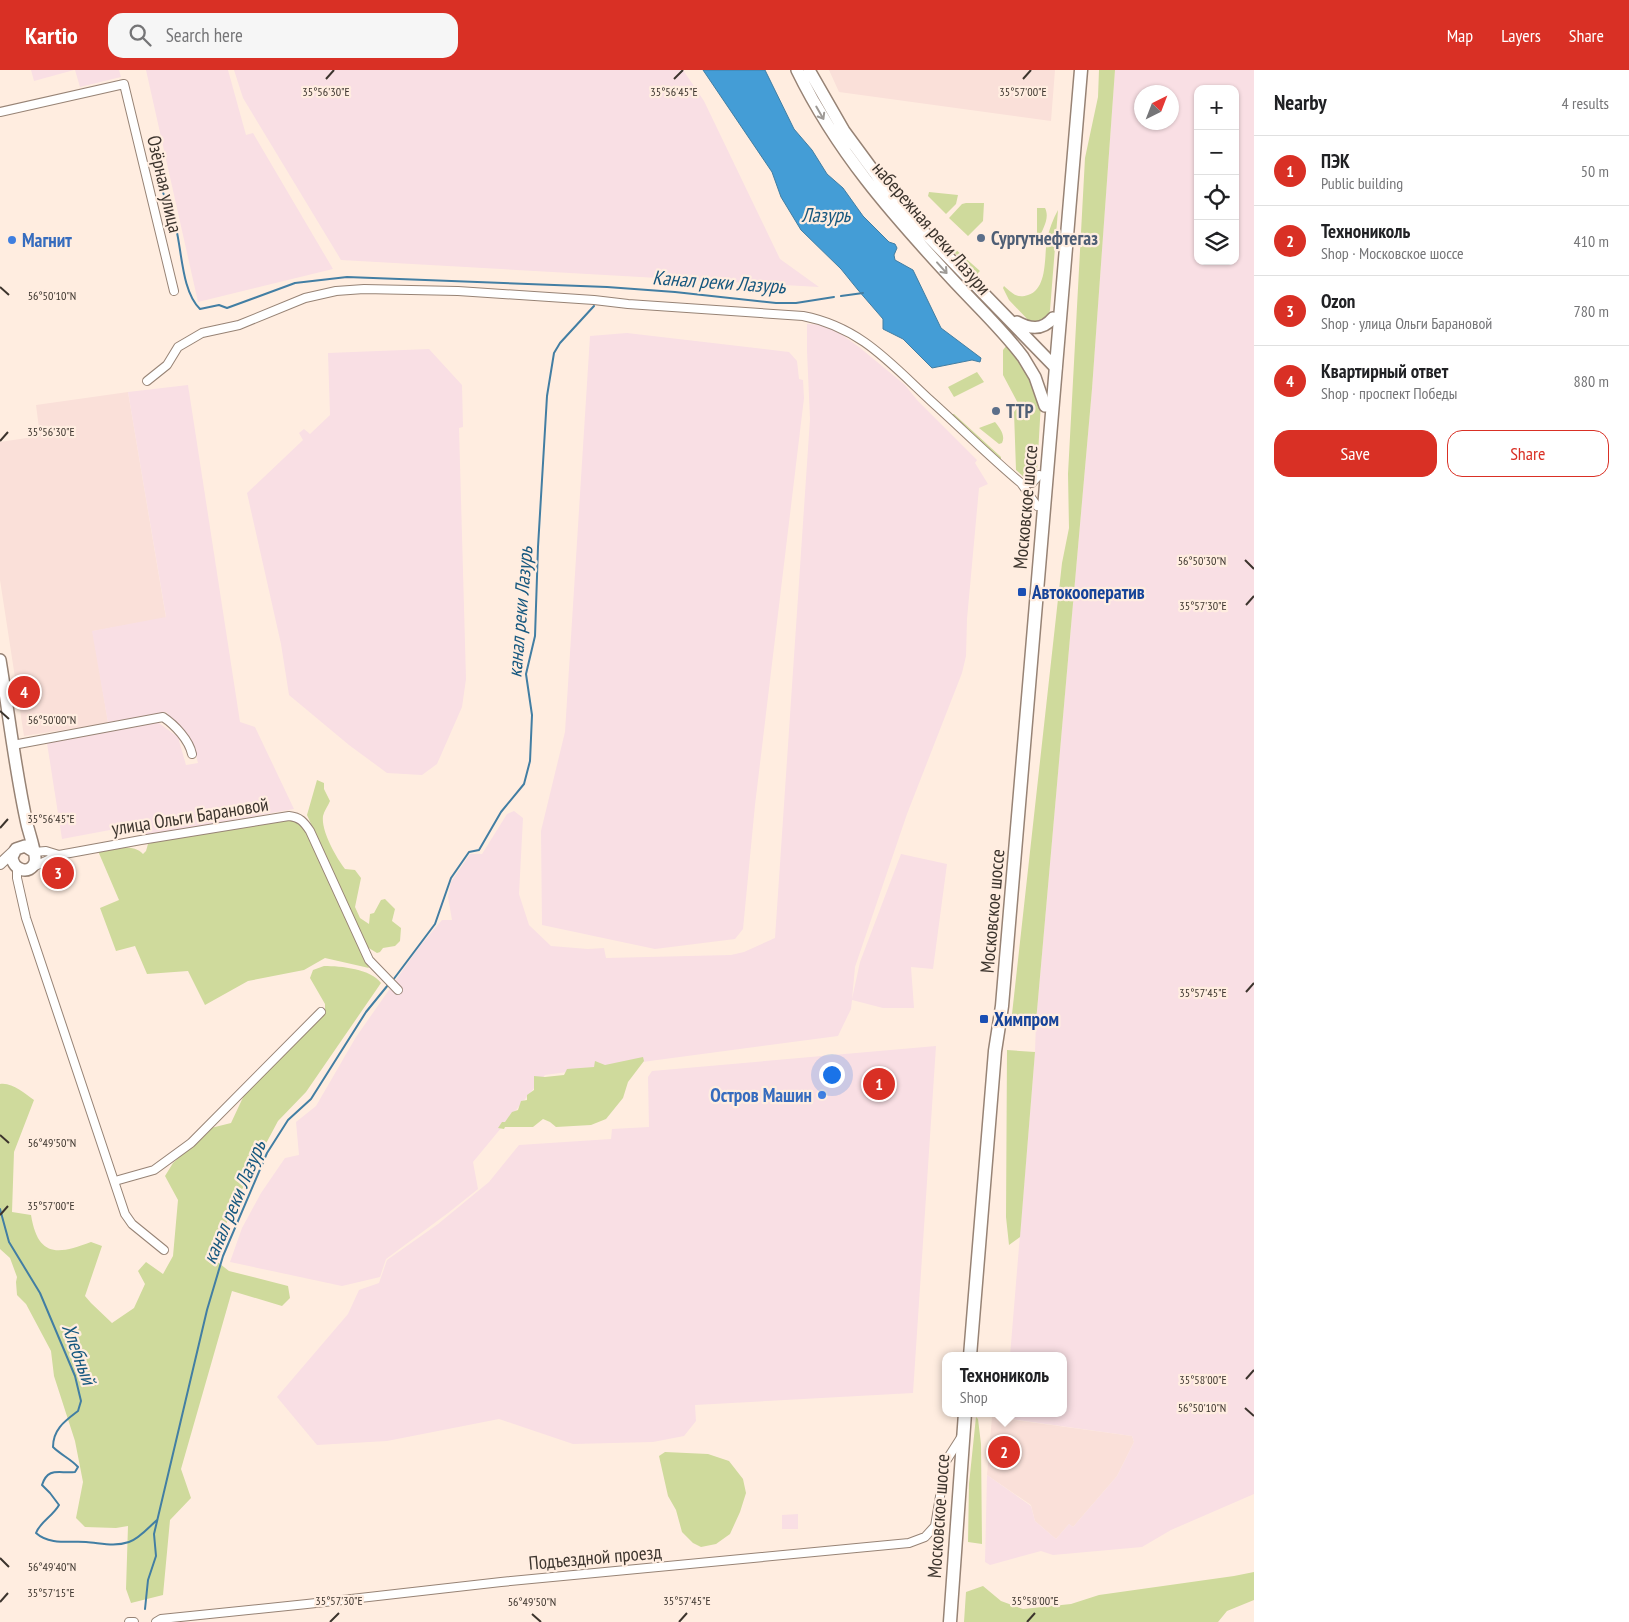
<!DOCTYPE html>
<html lang="en">
<head>
<meta charset="utf-8">
<style>
  :root { --surface:#fff; --page:#f6f6f6; --text:#202124; --muted:#757577; --line:#e0e0e0; --accent:#d93025 }
  body { margin:0; font-family:"PT Sans Narrow",sans-serif; background:var(--page); color:var(--text) }
  .controls { position:absolute; right:15px; top:15px; display:grid; overflow:hidden; border-radius:10px; box-shadow:0 1px 4px #0004 }
  .controls button { width:45px; height:45px; display:grid; place-items:center; padding:0; border:0; border-bottom:1px solid var(--line); background:var(--surface); color:var(--text); font:25px sans-serif }
  .compass { position:absolute; left:1134px; top:15px; width:45px; height:45px; border-radius:50%; background:var(--surface); box-shadow:0 1px 4px #0004; rotate:42deg }
  .you { position:absolute; left:831px; top:1004px; width:18px; height:18px; margin:-12px; border:4px solid #fff; border-radius:50%; background:#1a73e8; box-shadow:0 0 0 8px #1a73e833 }
  .badge { display:grid; place-items:center; width:32px; height:32px; border-radius:50%; background:var(--accent); color:#fff; font-size:16px; font-weight:700 }
  .pin { position:absolute; translate:-50% -50%; border:2px solid #fff; box-shadow:0 1px 5px #0006 }
  .popup { position:absolute; left:942px; top:1282px; width:125px; height:65px; box-sizing:border-box; display:grid; place-content:center; border-radius:10px; background:var(--surface); filter:drop-shadow(0 1px 4px #0005); font-size:16px; white-space:nowrap; color:var(--muted) }
  .popup b { font-size:19px; color:var(--text) }
  .popup::after { content:''; position:absolute; left:50%; top:100%; margin-left:-10px; border:10px solid transparent; border-top-color:var(--surface) }
  .list { margin:0; padding:0; list-style:none }
  h2 { display:flex; justify-content:space-between; align-items:center; height:65px; margin:0; padding:0 20px; font-size:21px }
  h2 small { font-size:16px; font-weight:400; color:var(--muted) }
  .list li { display:grid; grid-template-columns:32px 1fr auto; gap:15px; align-items:center; box-sizing:border-box; height:70px; padding:0 20px; border-top:1px solid var(--line) }
  .list b { display:block; font-size:19px; white-space:nowrap }
  .list p { margin:0; font-size:16px; white-space:nowrap; color:var(--muted) }
  .list em { font-size:16px; font-style:normal; color:var(--muted) }
  .actions { display:flex; gap:10px; padding:15px 20px }
  .actions a { flex:1; padding:11px 0; border:1px solid var(--accent); border-radius:15px; text-align:center; font-size:18px; color:var(--accent) }
  .actions .main { background:var(--accent); color:#fff }
  .icon { flex:none; width:28px; height:28px; fill:none; stroke:currentColor; stroke-width:2; stroke-linecap:round; stroke-linejoin:round }
  .map { position:relative; flex:none; width:1254px; height:1552px; overflow:hidden }
  header { display:flex; align-items:center; gap:30px; box-sizing:border-box; height:70px; padding:0 25px; background:var(--accent); color:#fff }
  header strong { font-size:24px }
  nav { display:flex; gap:28px; margin-inline-start:auto; font-size:18px }
  .search { width:350px; height:45px; background:var(--page); display:flex; align-items:center; gap:12px; box-sizing:border-box; padding:0 18px; border-radius:15px; color:var(--muted); font-size:19px }
  main { display:flex }
  aside { flex:1; background:var(--surface) }
  .map>svg:first-child { display:block }
</style>
</head>
<body>
<header>
<strong>Kartio</strong>
<div class="search"><svg class="icon" aria-label="search" viewBox="0 0 24 24"><circle cx="10" cy="10" r="6"/><path d="M15 15l6 6"/></svg>Search here</div>
<nav><a>Map</a><a>Layers</a><a>Share</a></nav>
</header>
<main>
<div class="map">
<svg width="1254" height="1552" viewBox="0 0 1254 1552">
  <rect width="100%" height="100%" fill="#ffede0"/>
  <!-- commercial -->
  <path fill="#fae0d9" d="M829,0H1055L1051,51L839,22Z
    M128,322L166,548L93,561L108,653L24,666L0,510V372L40,366L36,335Z
    M992,1347L1132,1366L1134,1372L1117,1406L1073,1457L1069,1454L1056,1469L1035,1451L1031,1435L987,1405Z"/>
  <!-- industrial -->
  <path fill="#f9dfe4" fill-rule="evenodd" d="M31,0H74L34,11Z
    M75,0H119L121,7L80,17Z
    M146,0H228L246,65L253,63L333,199L198,232Z
    M234,0H683L704,31L780,189L819,217L341,190L243,28Z
    M1115,0H1254V1424L1171,1460L1142,1477L1053,1485L1041,1481L990,1495L985,1492L987,1405L1031,1436L1035,1451L1056,1469L1069,1454L1073,1457L1117,1406L1134,1372L1132,1366L1004,1348L1005,1343H1063V1286H1010L1035,982L1036,952L1092,319ZM1198,19H1235V191H1198ZM1142,22H1172V52H1142Z
    M807,254L828,255L859,277L905,315L917,330L977,390L975,393L988,414L979,418L967,549L966,586L962,603L907,744L855,897L852,929L860,892L901,784L947,794L933,899L911,897L914,938H883L852,930L851,939L838,966L545,1005L473,1092L478,1119L448,1143L386,1189L380,1207L342,1216L230,1192L242,1158L261,1123L285,1088L299,1085L296,1052L316,1036L356,967L419,877L442,850H452L448,827L451,812L470,784H482L507,744L514,741L523,748L519,824L529,855L551,876L588,879L604,878L606,888L731,885L744,882L775,868L810,349L807,281Z
    M627,263L789,282L797,291L799,309L803,310L804,328L755,735L743,859L735,869L655,879L542,855L541,761L565,662L590,266Z
    M429,279L462,315L463,357L459,358L466,609L462,637L437,694L422,705L387,703L349,675L289,625L281,574L247,423L303,370L299,363L304,359L310,364L330,345L328,283Z
    M188,315L240,652L255,657L294,739L145,766L142,754L62,769L47,673L156,651L178,667L186,695L198,693L194,678L166,642L108,653L92,561L166,547L128,322Z
    M936,976L913,1323L695,1335L696,1351L684,1366L653,1372L573,1374L499,1349L387,1371L317,1375L277,1327L348,1244L359,1220L379,1213L387,1190L438,1154L489,1112L519,1075L611,1069L612,1059L649,1057L648,1007L652,1001Z
    M798,1444V1459H782V1445Z"/>
  <!-- green -->
  <path fill="#cfda9c" d="M1099,0H1115L1092,319L1036,952L1012,944L1062,493L1069,458L1068,404L1085,88L1098,27Z
    M929,122L958,125L956,134L946,144L928,126Z
    M966,133H984L983,151L968,166L949,148L962,134Z
    M1037,138H1045C1050,148 1043,158 1039,168H1037Z
    M1058,140L1050,240C1047,252 1042,252 1031,253L1009,230L1003,218L1004,216C1012,223 1017,229 1028,225C1048,219 1044,186 1047,169C1049,160 1053,149 1058,140Z
    M938,167L945,170L980,201L977,204Z
    M1007,275L1028,303L1041,332L1037,402L1034,409L1030,411L1025,408L1016,400L1014,342L1019,335L1003,305V280Z
    M977,302L984,312L954,327L948,317Z
    M951,344H954L1001,387V390H998L951,347Z
    M995,352C999,357 1006,365 1002,373L999,374L979,358Z
    M317,710L324,713V719L330,731C328,736 324,741 323,746C321,761 336,787 345,799L355,800L361,808L355,837L360,848L369,854L370,844L374,843L381,830L385,829L395,839L392,851L401,858L400,871L395,876L383,878L380,882L377,883L367,877L307,745Z
    M275,751H294L305,758L369,898L325,888L304,900L248,911L205,935L188,901L147,904L135,876L116,881L100,838L119,830L98,781C111,779 133,773 143,784L146,781L148,774L171,767Z
    M324,896C341,896 371,899 381,913L306,1022L278,1051L246,1111L211,1187L229,1201L288,1216L290,1228L282,1236L232,1221L181,1399L191,1428L170,1450L163,1525L131,1533L126,1519L128,1456L116,1458L85,1457L76,1448L83,1412L75,1371L54,1306L51,1281L26,1234L17,1225L16,1212L17,1207L10,1188L0,1179V1014C12,1012 24,1023 34,1030L14,1082L12,1142L31,1145C38,1187 57,1185 91,1172L102,1176L85,1226L91,1233L112,1253L134,1238L145,1214L138,1201L146,1192L163,1204L173,1186L178,1130L165,1106L173,1093L211,1058L231,1053L246,1021L325,940V934L310,908L313,900Z
    M1007,980L1035,982L1020,1167L1009,1175L1006,1147Z
    M643,987L644,991L628,1012L623,1028L606,1049L591,1055L556,1057L550,1052L543,1049L533,1057H505L504,1059L498,1058L502,1052H505L512,1042L518,1040L521,1031L527,1030V1025L534,1020V1006L545,1007L564,1005L567,999L594,997L595,991L605,995Z
    M976,1347L978,1349L981,1374L982,1474L968,1472L969,1414Z
    M665,1382L708,1384L729,1391L743,1409L746,1423L740,1442L730,1464L716,1474L701,1477L693,1473L682,1462L676,1440L668,1426L659,1386Z
    M1254,1502V1530L1227,1541L1218,1552H964L966,1522L983,1516L1001,1531L1023,1539L1071,1534L1099,1525L1234,1506Z"/>
  <!-- water -->
  <path fill="#449dd6" stroke="#427ea3" d="M703,0H765L794,59L812,80L827,104L843,118L863,146L889,172L895,174L897,178L894,185L895,190L913,200L941,258L981,288L980,292L972,290L932,298L903,269L883,259V249L858,220L841,199L801,160L781,127L772,102Z"/>
  <g fill="none" stroke-linecap="round" stroke-linejoin="round">
    <!-- stream -->
    <path stroke="#427ea3" stroke-width="2" d="M161,117C166,131 172,144 176,158C182,182 182,222 200,239L219,235L227,238L295,213L347,207L607,217L675,222L776,233H796L834,227
      M841,226L863,223
      M393,910L435,854L451,808L469,782L479,780L501,742L524,714L530,691L532,645L526,604L535,566L538,477L547,326L554,283L560,273L594,236
      M0,1139L9,1172L40,1223L75,1306L81,1331L78,1341C65,1351 53,1359 53,1377C61,1385 71,1389 78,1397L75,1402C60,1404 48,1396 42,1415L50,1423L59,1435C53,1446 40,1452 36,1463C49,1475 70,1471 86,1472C101,1473 114,1477 129,1472C139,1469 149,1457 157,1450
      M145,1539L148,1510L156,1486L154,1464L207,1240L223,1186L267,1083L288,1050L311,1029L366,942L388,915"/>
    <defs>
      <path id="minor" d="M0,42L124,14L174,221
        M147,311L167,295L178,277L202,263L239,255L305,228L336,221L364,219L458,221L594,230L628,234L803,246C860,257 890,293 931,331C961,358 990,387 1021,413L1037,436
        M1021,413H1032L1039,405
        M13,675L163,647C175,655 189,670 192,684
        M34,782L46,781L59,785
        M33,797L59,785L141,770L289,746C300,747 304,752 310,761L369,890L398,920
        M17,798V808L26,848L125,1144L132,1154L164,1180
        M115,1111L154,1100L191,1073L321,942
        M129,1552H134
        M156,1552L161,1549L307,1534L501,1512L909,1473L925,1467L935,1456L946,1391L962,1366"/>
      <path id="tertiary" d="M0,794L14,781"/>
      <path id="secondary" d="M797,0C837,82 891,143 952,209C976,235 1002,259 1023,287L1035,307L1045,336
        M809,0L844,61L883,114L918,156L1056,298
        M1017,252C1030,259 1042,261 1053,248
        M0,590C9,645 15,700 27,754C29,763 37,785 35,792C30,806 13,800 12,787L16,779L25,776L33,781"/>
      <path id="primary" d="M970,1286L995,981L1002,936L1081,0
        M950,1552L965,1343"/>
    </defs>
    <!-- minor casing -->
    <use href="#minor" stroke="#978375" stroke-width="10"/>
    <!-- tertiary casing -->
    <use href="#tertiary" stroke="#978375" stroke-width="12"/>
    <!-- secondary casing -->
    <use href="#secondary" stroke="#978375" stroke-width="14"/>
    <!-- primary casing -->
    <use href="#primary" stroke="#978375" stroke-width="15"/>
    <!-- minor -->
    <use href="#minor" stroke="#fff" stroke-width="8"/>
    <!-- tertiary -->
    <use href="#tertiary" stroke="#fff" stroke-width="10"/>
    <!-- secondary -->
    <use href="#secondary" stroke="#fff" stroke-width="11"/>
    <!-- primary -->
    <use href="#primary" stroke="#fff" stroke-width="12"/>
  </g>
  <!-- one-way arrows -->
  <defs><path id="oneway-shaft" d="M-6 0H5M1.5-3L5.5 0L1.5 3" fill="none" stroke-width="1.6" stroke-linecap="round" stroke-linejoin="round" transform="scale(1.25)"/></defs>
  <g stroke="#9e9a96">
    <use href="#oneway-shaft" transform="translate(820 43) rotate(60)"/>
    <use href="#oneway-shaft" transform="translate(942 198) rotate(48)"/>
  </g>
  <!-- ticks -->
  <path fill="none" stroke="#3c342d" stroke-width="2" d="M326,9L334,0M674,9L683,0M1023,9L1031,0M0,217L9,225M0,371L8,362M1245,490L1254,499M1246,535L1254,526M0,641L9,649M0,758L8,749M1246,922L1254,913M0,1065L9,1073M0,1145L8,1136M1246,1309L1254,1300M1245,1338L1254,1346M0,1488L9,1497M0,1532L8,1523M532,1544L541,1552M330,1552L339,1543M679,1552L687,1543M1027,1552L1035,1543"/>
  <!-- markers -->
  <g fill="#5c6f8a" stroke="#ffede0" stroke-width="2">
    <circle cx="981" cy="168" r="5"/>
    <circle cx="996" cy="341" r="5"/>
  </g>
  <g fill="#3f7fe0" stroke="#ffede0" stroke-width="2">
    <circle cx="12" cy="170" r="5"/>
    <circle cx="822" cy="1025" r="5"/>
  </g>
  <g fill="#1a4fb4" stroke="#ffede0" stroke-width="2">
    <rect x="1017" y="517" width="10" height="10" rx="2.5"/>
    <rect x="979" y="944" width="10" height="10" rx="2.5"/>
  </g>
  <g text-anchor="middle" dominant-baseline="central" stroke-width="4.5" stroke-linejoin="round" paint-order="stroke">
    <!-- street labels -->
    <g font-size="19" fill="#3c342d" stroke="#ffede0">
      <text transform="translate(165 114) rotate(77)">Озёрная улица</text>
      <text transform="translate(932 158) rotate(49)">набережная реки Лазури</text>
      <text transform="translate(1025 437) rotate(-85)">Московское шоссе</text>
      <text transform="translate(190 746) rotate(-9)">улица Ольги Барановой</text>
      <text transform="translate(992 841) rotate(-85)">Московское шоссе</text>
      <text transform="translate(938 1446) rotate(-86)">Московское шоссе</text>
      <text transform="translate(595 1487) rotate(-5)">Подъездной проезд</text>
    </g>
    <!-- service labels -->
    <g font-size="19" font-weight="bold" fill="#4e5e75" stroke="#ffede0" text-anchor="start">
      <text x="991" y="168">Сургутнефтегаз</text>
      <text x="1006" y="341">ТТР</text>
    </g>
    <!-- shop labels -->
    <g font-size="19" font-weight="bold" fill="#366cbe" stroke="#ffede0" text-anchor="start">
      <text x="22" y="170">Магнит</text>
      <text x="812" y="1025" text-anchor="end">Остров Машин</text>
    </g>
    <!-- transit labels -->
    <g font-size="19" font-weight="bold" fill="#164399" stroke="#ffede0" text-anchor="start">
      <text x="1032" y="522">Автокооператив</text>
      <text x="994" y="949">Химпром</text>
    </g>
    <!-- water labels -->
    <g font-size="20" font-style="italic" fill="#17587f" stroke="#ffede0">
      <text x="826" y="145">Лазурь</text>
      <text transform="translate(719 212) rotate(4)">Канал реки Лазурь</text>
      <text transform="translate(520 542) rotate(-85)">канал реки Лазурь</text>
      <text transform="translate(234 1132) rotate(-67)">канал реки Лазурь</text>
      <text transform="translate(79 1284) rotate(70)">Хлебный</text>
    </g>
  </g>
  <g font-size="12" text-anchor="middle" fill="#3c342d" stroke="#ffede0" stroke-width="4.5" stroke-linejoin="round" paint-order="stroke">
    <text x="674" y="26">35°56'45"E</text>
    <text x="1023" y="26">35°57'00"E</text>
    <text x="326" y="26">35°56'30"E</text>
    <text x="52" y="230">56°50'10"N</text>
    <text x="51" y="366">35°56'30"E</text>
    <text x="1202" y="495">56°50'30"N</text>
    <text x="1203" y="540">35°57'30"E</text>
    <text x="52" y="654">56°50'00"N</text>
    <text x="51" y="753">35°56'45"E</text>
    <text x="1203" y="927">35°57'45"E</text>
    <text x="52" y="1077">56°49'50"N</text>
    <text x="51" y="1140">35°57'00"E</text>
    <text x="1203" y="1314">35°58'00"E</text>
    <text x="1202" y="1342">56°50'10"N</text>
    <text x="52" y="1501">56°49'40"N</text>
    <text x="51" y="1527">35°57'15"E</text>
    <text x="339" y="1535">35°57'30"E</text>
    <text x="687" y="1535">35°57'45"E</text>
    <text x="1035" y="1535">35°58'00"E</text>
    <text x="532" y="1536">56°49'50"N</text>
  </g>
</svg>
<div class="controls">
<button>+</button>
<button>−</button>
<button><svg class="icon" aria-label="locate" viewBox="0 0 24 24"><circle cx="12" cy="12" r="6"/><path d="M12 2v4M12 18v4M2 12h4M18 12h4"/></svg></button>
<button><svg class="icon" aria-label="layers" viewBox="0 0 24 24"><path d="M12 4l9 5-9 5-9-5zM3 14l9 5 9-5"/></svg></button>
</div>
<svg class="compass" viewBox="-18 -18 36 36"><path d="M0-13l5 13h-10z" fill="#e53935"/><path d="M0 13l5-13h-10z" fill="#757577"/></svg>
<div class="you"></div>
<div class="pin badge" style="left:879px;top:1014px">1</div>
<div class="pin badge" style="left:1004px;top:1382px">2</div>
<div class="popup"><b>Технониколь</b>Shop</div>
<div class="pin badge" style="left:58px;top:803px">3</div>
<div class="pin badge" style="left:24px;top:622px">4</div>
</div>
<aside>
<h2>Nearby<small>4 results</small></h2>
<ul class="list">
<li><span class="badge">1</span><div><b>ПЭК</b><p>Public building</p></div><em>50 m</em></li>
<li><span class="badge">2</span><div><b>Технониколь</b><p>Shop · Московское шоссе</p></div><em>410 m</em></li>
<li><span class="badge">3</span><div><b>Ozon</b><p>Shop · улица Ольги Барановой</p></div><em>780 m</em></li>
<li><span class="badge">4</span><div><b>Квартирный ответ</b><p>Shop · проспект Победы</p></div><em>880 m</em></li>
</ul>
<div class="actions"><a class="main">Save</a><a>Share</a></div>
</aside>
</main>
</body>
</html>
